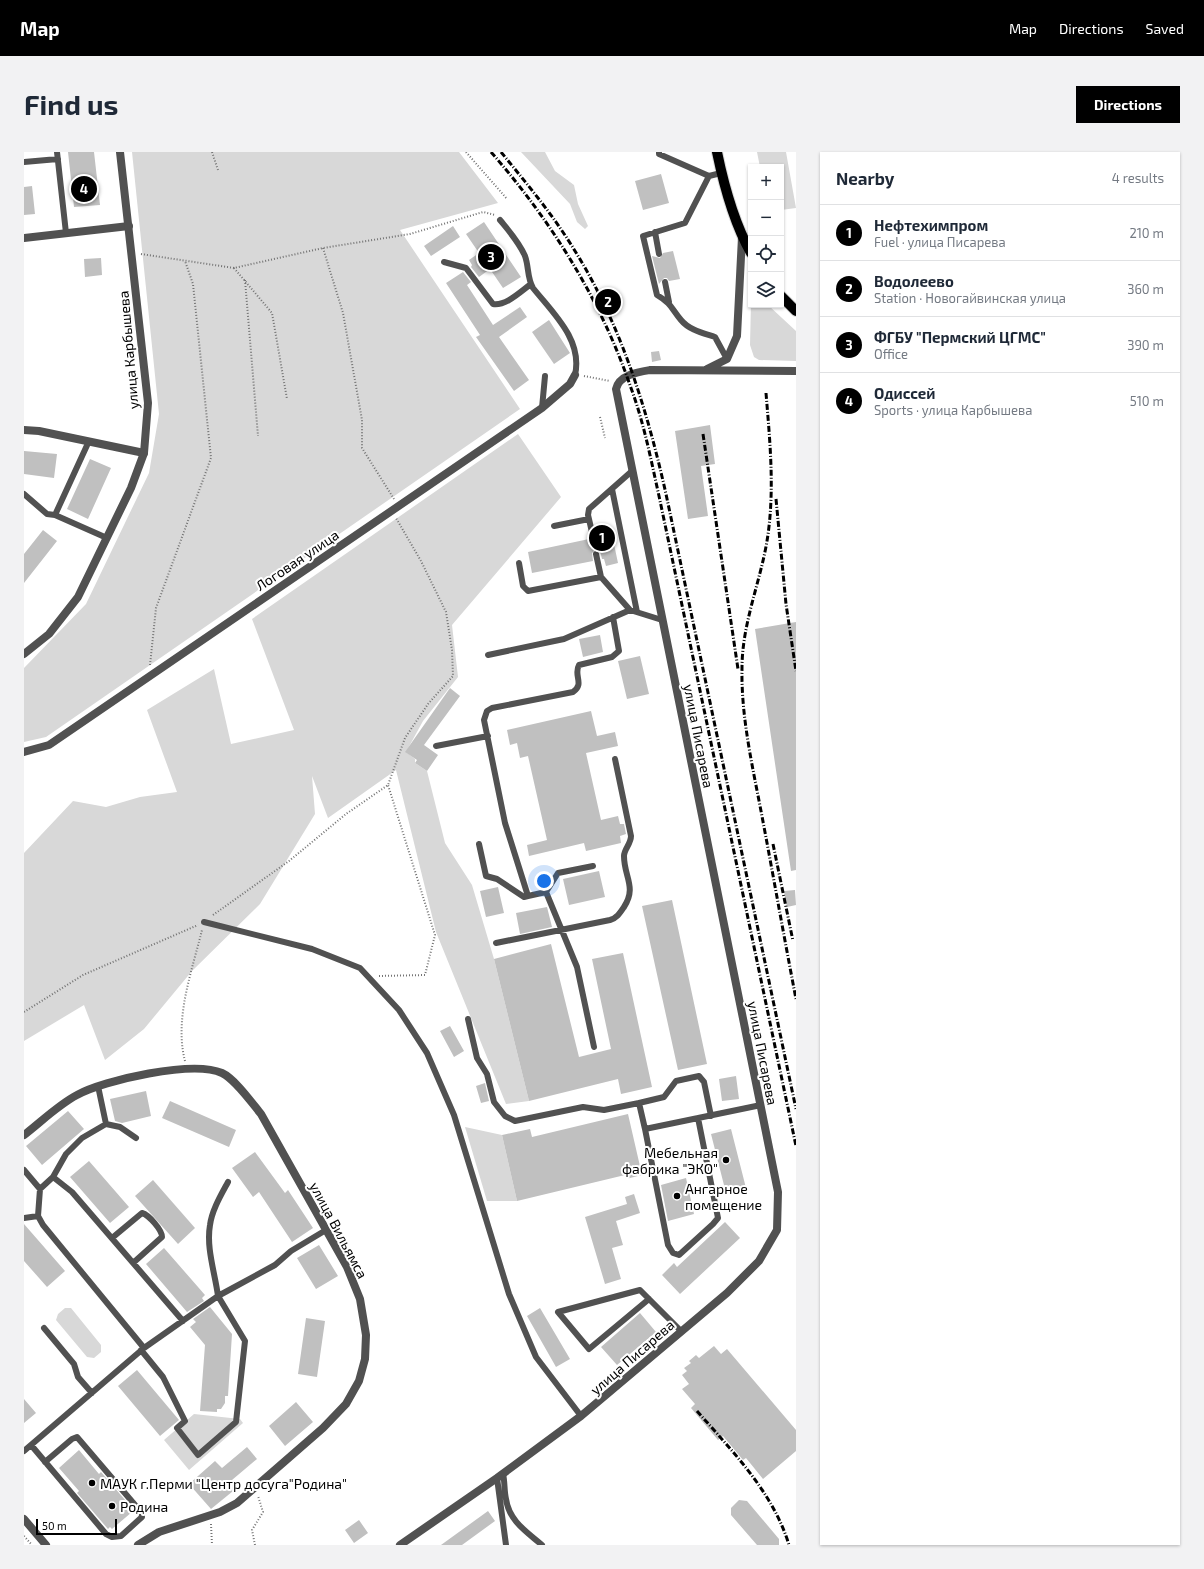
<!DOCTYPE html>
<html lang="en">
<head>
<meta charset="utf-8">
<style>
  :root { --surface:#fff; --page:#f2f2f3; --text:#1f2937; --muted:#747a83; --line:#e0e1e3; --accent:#000 }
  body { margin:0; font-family:"Exo 2",sans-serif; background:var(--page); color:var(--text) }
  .controls { position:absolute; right:12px; top:12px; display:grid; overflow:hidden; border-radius:0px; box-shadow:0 1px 3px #0004 }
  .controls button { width:36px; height:36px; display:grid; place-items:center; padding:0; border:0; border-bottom:1px solid var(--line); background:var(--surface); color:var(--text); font:20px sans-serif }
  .scale { position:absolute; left:12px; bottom:10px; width:81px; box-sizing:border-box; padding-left:4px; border:2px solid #000; border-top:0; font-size:11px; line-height:14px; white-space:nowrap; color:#000; -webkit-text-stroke:3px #fff; paint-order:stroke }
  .you { position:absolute; left:520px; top:729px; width:14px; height:14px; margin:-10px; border:3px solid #fff; border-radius:50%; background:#1a73e8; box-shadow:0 0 0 6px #1a73e833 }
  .badge { display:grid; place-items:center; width:26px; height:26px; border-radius:50%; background:var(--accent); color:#fff; font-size:13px; font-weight:700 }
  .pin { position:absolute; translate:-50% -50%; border:2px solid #fff; box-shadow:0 1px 4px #0006 }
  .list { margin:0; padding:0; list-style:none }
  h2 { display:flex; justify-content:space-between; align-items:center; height:52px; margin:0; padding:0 16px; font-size:17px }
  h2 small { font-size:13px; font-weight:400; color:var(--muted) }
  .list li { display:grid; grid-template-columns:26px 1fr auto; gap:12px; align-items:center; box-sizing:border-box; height:56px; padding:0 16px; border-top:1px solid var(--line) }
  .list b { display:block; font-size:15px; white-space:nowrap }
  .list p { margin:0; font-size:13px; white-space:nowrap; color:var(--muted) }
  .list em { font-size:13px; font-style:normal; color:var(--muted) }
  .icon { flex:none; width:22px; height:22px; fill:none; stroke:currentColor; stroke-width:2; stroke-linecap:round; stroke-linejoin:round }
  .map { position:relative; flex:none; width:772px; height:1393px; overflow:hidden; border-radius:0px }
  header { display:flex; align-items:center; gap:24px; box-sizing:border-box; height:56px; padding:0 20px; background:var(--accent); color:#fff }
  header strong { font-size:19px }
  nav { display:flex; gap:22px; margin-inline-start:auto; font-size:14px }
  .intro { display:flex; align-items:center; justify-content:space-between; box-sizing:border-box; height:96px; padding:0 24px }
  h1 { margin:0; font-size:28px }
  .button { padding:10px 18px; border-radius:0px; background:var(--accent); color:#fff; font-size:14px; font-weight:700 }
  main { display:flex; gap:24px; padding:0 24px }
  aside { flex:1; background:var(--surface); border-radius:0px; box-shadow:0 1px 3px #0004 }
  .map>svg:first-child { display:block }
</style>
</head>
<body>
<header>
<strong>Map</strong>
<nav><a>Map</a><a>Directions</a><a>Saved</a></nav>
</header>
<div class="intro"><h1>Find us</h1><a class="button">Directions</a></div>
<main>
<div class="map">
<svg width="772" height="1393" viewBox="0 0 772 1393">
  <rect width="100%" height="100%" fill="#fff"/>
  <!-- green -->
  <path fill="#d8d8d8" d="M108,0H435L474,51L376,78L496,257L22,585L0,590V516L62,452L125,321L135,262Z
    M497,0H521L531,19L550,33L554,52L564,74L561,77L553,70L546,52Z
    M733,0H762L772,56L757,58V15H736Z
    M727,150V153H744L772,179V209L735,208L730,205L726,193Z
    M494,282L537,345L428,473L434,525L399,569L382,600L391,607V611L403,619L421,691L448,733L470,807L505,949L482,952L412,780L372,618L304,666L288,624L291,662L236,752L168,819L120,877L81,908L60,853L0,889V701L49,649L82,655L116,645L153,640L123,558L190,517L207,592L270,578L228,467Z
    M441,975L478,983L493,1049H463Z
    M41,1156H47L77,1193V1200L70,1206L63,1205L32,1168L34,1162Z
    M170,1262L216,1267L219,1271L165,1318L140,1288Z"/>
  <!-- building -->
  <path fill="#c0c0c0" d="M44,0H70L76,53L50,55Z
    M637,22L645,51L619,58L611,29Z
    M8,34L11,62L0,63V35Z
    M460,70L497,125L479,136L466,117L455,125L447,115L448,113L445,108L455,101L442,82Z
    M429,74L436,85L407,104L400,94Z
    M649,99L656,127L645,129L643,126H640L635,132L628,104L636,106L639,101Z
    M77,106L78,123L61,125L60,107Z
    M439,120L447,130L443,133L469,173L496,155L503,165L475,185L505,228L490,239L452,185L456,183L422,131Z
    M525,168L546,201L530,212L508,180Z
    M635,199L637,208L628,210L627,200Z
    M686,273L691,312L677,314L684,364L664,367L651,279Z
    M0,299L33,302L30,326L0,322Z
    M66,307L87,316L64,367L43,357Z
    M19,378L33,389L0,431V402Z
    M587,378L594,411L582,414L580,407H578L576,399L571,398L568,401L569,409L508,421L504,400L565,387L567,396L572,397L575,394V380Z
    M772,470V718L767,719L731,477Z
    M576,483L579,500L559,505L555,487Z
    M616,504L625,542L603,547L594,509Z
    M426,536L436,544L400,593L414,603L403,619L391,611L393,608L381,600Z
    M567,559L573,584L591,580L594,594L562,601L577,668L594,664L596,672H600L602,682L596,684L597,691L562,699L560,691L505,704L503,693L523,688L504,604L496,606L493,591L486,593L483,578Z
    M575,719L581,745L545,753L539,727Z
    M474,735L480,761L462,765L456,739Z
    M771,738L772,753L763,755L760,739Z
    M648,748L683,912L654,918L618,754Z
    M523,755L528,775L496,782L492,761Z
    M527,792L555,905L587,897L568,807L599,801L628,935L597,942L594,927L505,949L470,807Z
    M426,874L440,899L430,905L416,879Z
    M712,924L715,947L698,949L695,927Z
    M461,931L465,949L457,951L452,934Z
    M122,939L127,964L98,971L91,969L86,947Z
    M146,949L212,978L205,995L138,966Z
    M44,959L60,977L18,1013L2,994Z
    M604,962L618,1023L602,1027L601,1023L493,1049L478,983L506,977L508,985Z
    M707,977L722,1036L702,1041L687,982Z
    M231,1000L261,1041L264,1038L289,1076L268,1090L235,1040L229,1045L208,1016Z
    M65,1009L105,1055L86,1071L46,1025Z
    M662,1026L670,1062L644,1069L637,1033Z
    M129,1028L171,1076L154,1092L111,1044Z
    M610,1042L616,1061L592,1069L599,1093L588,1096L597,1127L581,1132L561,1065L603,1052L601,1045Z
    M701,1070L716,1086L656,1142L638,1123L650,1111L653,1115Z
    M0,1072L41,1119L23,1135L0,1109Z
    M295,1093L314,1124L292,1137L273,1106Z
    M140,1096L181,1143L178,1146L180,1149L163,1160L122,1112Z
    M186,1155L208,1182L204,1244H201V1251L197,1257H193V1260L176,1259L181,1193L166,1175L172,1170L169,1167Z
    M516,1156L546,1207L532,1215L503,1164Z
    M616,1161L632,1180L593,1213L577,1195Z
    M282,1166L301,1169L293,1225L274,1222Z
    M690,1194L697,1202L703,1197L772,1278V1299L739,1327L722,1306L719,1308L699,1284L694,1288L667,1256L671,1252L658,1237L665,1232L658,1223L663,1219L660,1216L667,1211L665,1209L672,1203L675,1206Z
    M113,1218L155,1268L136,1284L94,1234Z
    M0,1247L12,1261L0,1271Z
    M272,1250L289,1270L261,1294L245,1274Z
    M223,1295L233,1307L208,1328L214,1335L187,1357L165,1332L191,1309L198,1316Z
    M55,1298L75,1322L77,1320L108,1356L107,1358L108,1360L88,1377L86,1375L84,1377L53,1341L55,1339L35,1316Z
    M715,1348L723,1349L755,1387V1393H733L707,1363V1356Z
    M464,1359L471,1369L438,1393H417Z
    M335,1368L344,1381L330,1391L321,1378Z"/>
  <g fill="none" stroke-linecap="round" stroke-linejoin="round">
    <defs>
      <path id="primary" d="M693,0C700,34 710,71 727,101
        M757,144L772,159"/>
    </defs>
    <!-- primary casing -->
    <use href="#primary" stroke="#dbdbdb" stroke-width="12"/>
    <!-- path -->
    <path stroke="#737373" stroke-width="2" stroke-dasharray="1 2" stroke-linecap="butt" d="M188,0L194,18
      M442,0L483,47
      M299,96L319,161L338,268V296L370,347
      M117,102L210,116L299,96L386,82L459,60L471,63
      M210,116L248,161L263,247
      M221,128L234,284
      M560,224L586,229
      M576,265L581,286
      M126,513L132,456L187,306L169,132L161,109
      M189,763L265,709L322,662L364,633L381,586L404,552L429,524L428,498L422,460L397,409L372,366
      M355,824L401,823L411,783L364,633
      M0,860L59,823L174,773
      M161,909C150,867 168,819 178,778
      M187,1372L188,1393
      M0,1384L8,1393
      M231,1393L228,1378L239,1360L234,1344"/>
    <!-- service -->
    <path stroke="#515151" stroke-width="6" d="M33,0L42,81
      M635,0V2L685,24L697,21
      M0,10L34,7
      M685,24L661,71L619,84L633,143C648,152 647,156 657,168C665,178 679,181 691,185L703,207
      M476,68C485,79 495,90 501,104C505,115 503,126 509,136C529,161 559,188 551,223
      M631,80L635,102
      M420,110L442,116L469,152C482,154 496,140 507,132
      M641,130L645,150
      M518,256L521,224
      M65,289L31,363L83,386
      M588,337L613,460
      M0,342L23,362L31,363
      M530,374L565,367
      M571,393L564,363L565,357L608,319
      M572,402L577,425L606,458L638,468
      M495,411L499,434L504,439L577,425
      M464,503L540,487L606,458
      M412,594L464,584
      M455,692L462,724L473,727L500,745L504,744
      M522,740L534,721L569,714
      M180,770L288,797L336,816L375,858L403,901L430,963L485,1142L512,1205L557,1264
      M472,791L586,768C593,766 596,761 600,755C613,735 600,725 600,704C600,697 607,692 607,684L591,607
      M444,867L453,906L463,922L470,950L481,964L491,969L559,955L580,958L615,951L621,977L737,953
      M570,895L553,815L522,740L504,744L481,671L460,568L463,559L468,556L549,540C561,532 549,523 555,513L588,505L595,499L589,465
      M615,951L640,945L652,929L675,924L680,930L687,964
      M82,972L96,975L112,986
      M621,977L644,1093L649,1101L655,1103L689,1072L694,1066L674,966
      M0,1018L16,1037L14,1064L19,1073L120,1196
      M29,1025L48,1040L159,1169
      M16,1037L29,1025L42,1002L58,986L82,972L74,934
      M0,1066L14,1064
      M88,1086L118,1061C125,1063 138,1078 138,1085L109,1111
      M625,1147L565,1197L534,1160L616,1138L657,1179
      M20,1176L50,1212L54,1225L68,1241
      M117,1198L139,1225L161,1269L153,1276L174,1303L212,1270L221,1189L194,1144L251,1113L267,1099L302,1078
      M7,1293L82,1382L88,1385L97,1384L118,1365L117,1360L53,1285L48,1287L21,1310
      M0,1299L120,1196L194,1144C191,1121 182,1096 186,1073C188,1058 197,1043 204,1030
      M479,1322C481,1330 480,1339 482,1347C485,1369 503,1380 518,1393
      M473,1326L482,1393"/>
    <!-- minor -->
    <path stroke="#515151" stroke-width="8" d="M0,86L105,74
      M683,217L703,207L713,184L718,85
      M0,278L15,279L120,301
      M0,600L25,593L518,256L546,232L551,223
      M0,983C17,970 34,953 53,943C80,928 169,908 198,921C211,927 228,951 237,962L323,1115L336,1147L342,1183L341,1207L335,1229L322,1252L299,1276L213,1351L196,1360L135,1380L114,1393
      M0,1367L22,1393
      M376,1393L473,1326L557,1264L703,1141L735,1109L753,1078L754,1040L592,237C595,223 614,220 626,218L772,219"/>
    <!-- tertiary -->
    <path stroke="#515151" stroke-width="8" d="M0,502L25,482L54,445L107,336L120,301L124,251L96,0"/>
    <!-- primary -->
    <use href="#primary" stroke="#000" stroke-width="10"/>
    <!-- rail -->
    <path stroke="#000" stroke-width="3" stroke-dasharray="6 2 1 2" stroke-linecap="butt" d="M467,0C528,70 577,148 607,236C620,271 627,308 635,344L772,994
      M477,0C503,32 530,64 551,99C597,173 623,257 642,342L772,957
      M742,241C746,290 751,340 743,389C736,431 718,472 718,516C717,564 728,612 737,659C749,722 760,785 772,847
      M679,282L714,517
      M752,347L762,452L772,519
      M749,692L769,789
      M673,1259C708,1299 749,1340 765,1393"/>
  </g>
  <!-- markers -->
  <g fill="#000" stroke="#fff" stroke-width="1.5">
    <circle cx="702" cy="1008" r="4"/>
    <circle cx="653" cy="1044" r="4"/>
    <circle cx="68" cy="1331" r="4"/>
    <circle cx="88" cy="1354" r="4"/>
  </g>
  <g text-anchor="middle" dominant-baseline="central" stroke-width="4" stroke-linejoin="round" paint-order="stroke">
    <!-- street labels -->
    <g font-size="14" fill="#000" stroke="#fff">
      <text transform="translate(104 198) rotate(-95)">улица Карбышева</text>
      <text transform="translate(273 408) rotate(-34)">Логовая улица</text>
      <text transform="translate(675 584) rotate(79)">улица Писарева</text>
      <text transform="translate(739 901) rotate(79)">улица Писарева</text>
      <text transform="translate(315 1078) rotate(62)">улица Вильямса</text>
      <text transform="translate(608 1205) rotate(-41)">улица Писарева</text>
    </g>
    <!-- poi labels -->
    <g font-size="14" fill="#000" stroke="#fff" text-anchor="start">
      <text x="694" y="1000" text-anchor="end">Мебельная<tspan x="694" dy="16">фабрика "ЭКО"</tspan></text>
      <text x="661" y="1036">Ангарное<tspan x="661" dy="16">помещение</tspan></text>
      <text x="76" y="1331">МАУК г.Перми "Центр досуга"Родина"</text>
      <text x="96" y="1354">Родина</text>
    </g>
  </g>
</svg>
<div class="controls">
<button>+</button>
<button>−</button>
<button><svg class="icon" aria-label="locate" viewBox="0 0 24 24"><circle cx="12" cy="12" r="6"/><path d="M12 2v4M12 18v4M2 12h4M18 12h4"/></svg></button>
<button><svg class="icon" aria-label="layers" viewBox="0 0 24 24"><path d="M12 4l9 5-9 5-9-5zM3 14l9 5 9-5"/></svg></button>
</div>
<div class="scale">50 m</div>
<div class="you"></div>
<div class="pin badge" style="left:578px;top:386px">1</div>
<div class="pin badge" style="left:584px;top:150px">2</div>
<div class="pin badge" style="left:467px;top:105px">3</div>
<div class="pin badge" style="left:60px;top:37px">4</div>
</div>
<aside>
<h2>Nearby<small>4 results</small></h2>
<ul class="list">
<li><span class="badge">1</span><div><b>Нефтехимпром</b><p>Fuel · улица Писарева</p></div><em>210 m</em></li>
<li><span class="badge">2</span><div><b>Водолеево</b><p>Station · Новогайвинская улица</p></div><em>360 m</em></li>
<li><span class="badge">3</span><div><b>ФГБУ &quot;Пермский ЦГМС&quot;</b><p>Office</p></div><em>390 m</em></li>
<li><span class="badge">4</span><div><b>Одиссей</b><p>Sports · улица Карбышева</p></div><em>510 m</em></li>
</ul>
</aside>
</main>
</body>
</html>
